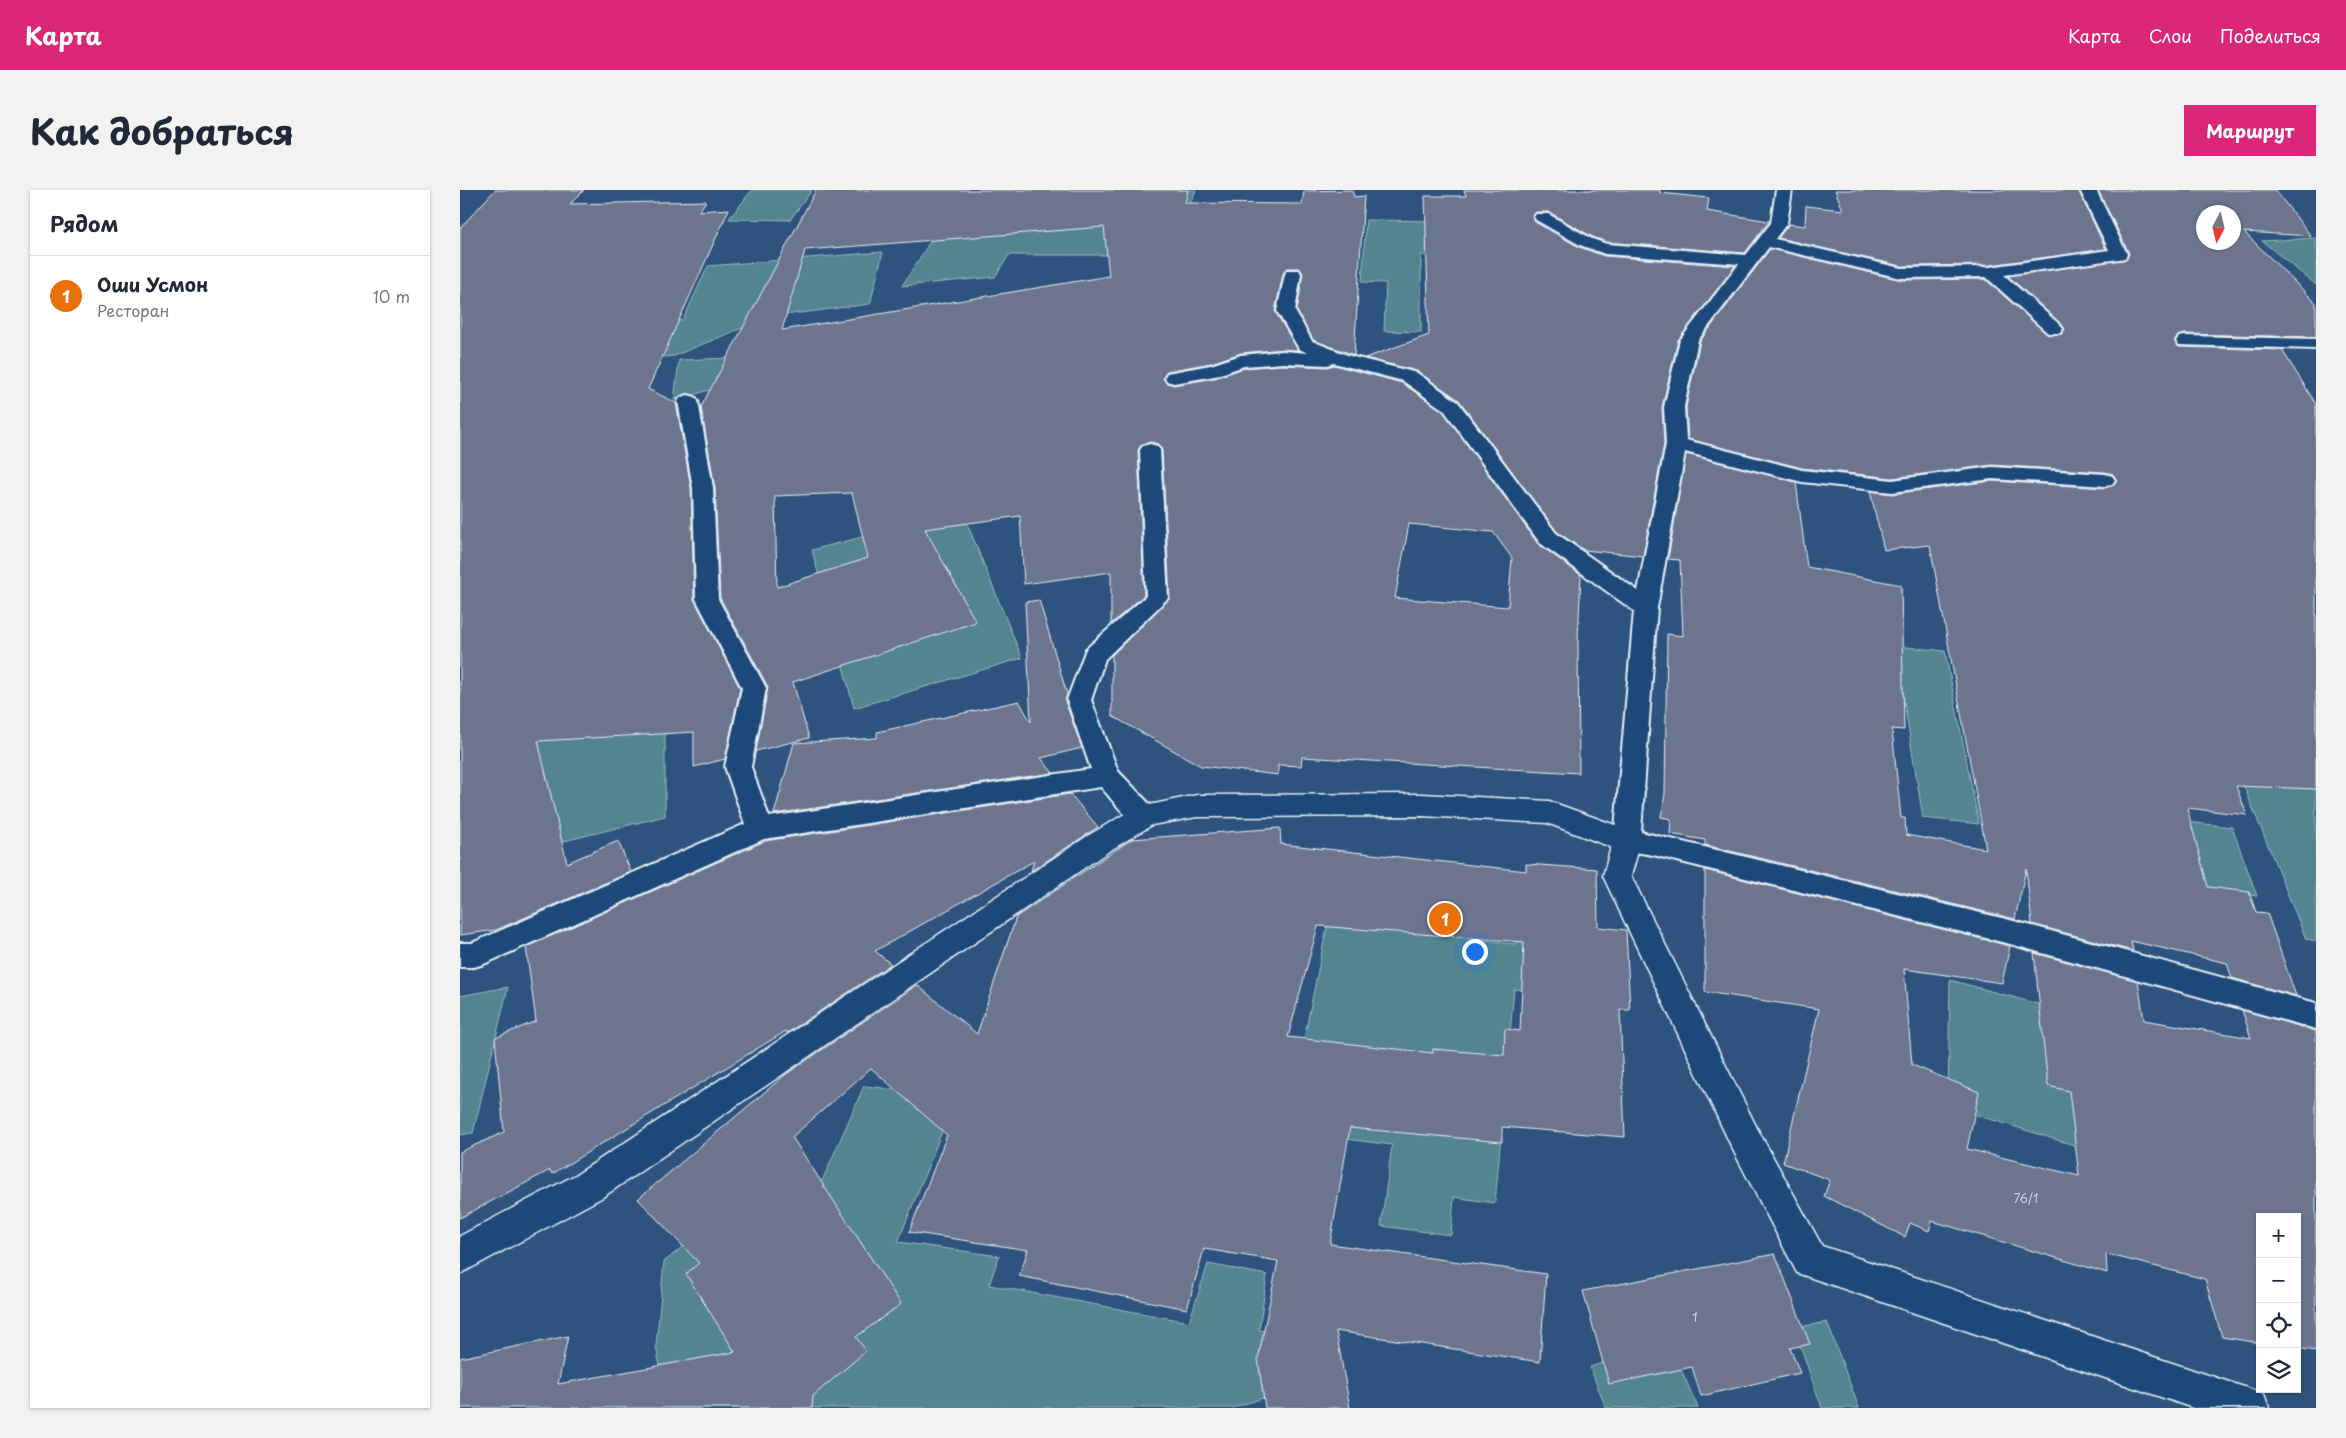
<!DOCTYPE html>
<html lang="ru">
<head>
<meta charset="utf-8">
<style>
  :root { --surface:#fff; --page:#f2f2f3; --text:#1f2937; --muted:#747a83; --line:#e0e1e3; --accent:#db2777 }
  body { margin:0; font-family:"Playpen Sans",sans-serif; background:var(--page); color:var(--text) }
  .controls { position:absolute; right:15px; bottom:15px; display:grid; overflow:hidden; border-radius:0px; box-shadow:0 1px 4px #0004 }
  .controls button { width:45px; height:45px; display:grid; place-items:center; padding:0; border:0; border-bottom:1px solid var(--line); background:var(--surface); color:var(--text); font:25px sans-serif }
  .compass { position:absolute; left:1736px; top:15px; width:45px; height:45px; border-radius:50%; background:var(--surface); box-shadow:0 1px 4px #0004; rotate:187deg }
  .you { position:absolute; left:1014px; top:761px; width:18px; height:18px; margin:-12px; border:4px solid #fff; border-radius:50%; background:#1a73e8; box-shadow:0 0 0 8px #1a73e833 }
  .badge { display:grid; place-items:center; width:32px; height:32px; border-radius:50%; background:var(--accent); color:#fff; font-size:16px; font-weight:700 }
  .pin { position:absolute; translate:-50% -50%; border:2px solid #fff; box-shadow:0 1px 5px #0006 }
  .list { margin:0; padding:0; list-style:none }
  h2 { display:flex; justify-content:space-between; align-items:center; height:65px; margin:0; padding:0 20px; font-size:21px }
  h2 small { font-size:16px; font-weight:400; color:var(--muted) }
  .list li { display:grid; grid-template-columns:32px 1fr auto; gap:15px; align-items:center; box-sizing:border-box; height:80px; padding:0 20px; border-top:1px solid var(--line) }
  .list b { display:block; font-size:19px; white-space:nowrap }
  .list p { margin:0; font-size:16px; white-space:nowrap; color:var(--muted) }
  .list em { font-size:16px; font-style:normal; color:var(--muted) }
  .icon { flex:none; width:28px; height:28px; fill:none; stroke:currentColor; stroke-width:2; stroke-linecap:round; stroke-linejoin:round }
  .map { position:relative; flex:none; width:1856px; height:1218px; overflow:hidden; border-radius:0px }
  header { display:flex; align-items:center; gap:30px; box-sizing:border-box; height:70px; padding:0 25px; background:var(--accent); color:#fff }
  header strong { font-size:24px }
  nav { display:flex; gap:28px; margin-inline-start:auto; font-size:18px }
  .intro { display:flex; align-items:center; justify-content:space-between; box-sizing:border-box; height:120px; padding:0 30px }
  h1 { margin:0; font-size:35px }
  .button { padding:12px 22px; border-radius:0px; background:var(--accent); color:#fff; font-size:18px; font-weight:700 }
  main { display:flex; gap:30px; padding:0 30px }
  aside { flex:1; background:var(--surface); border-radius:0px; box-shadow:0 1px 4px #0004 }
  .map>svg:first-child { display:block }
</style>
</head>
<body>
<header>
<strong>Карта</strong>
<nav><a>Карта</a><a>Слои</a><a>Поделиться</a></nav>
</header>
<div class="intro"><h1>Как добраться</h1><a class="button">Маршрут</a></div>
<main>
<aside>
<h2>Рядом<small></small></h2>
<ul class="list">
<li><span class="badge" style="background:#e8710a">1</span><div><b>Оши Усмон</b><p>Ресторан</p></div><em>10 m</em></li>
</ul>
</aside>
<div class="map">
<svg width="1856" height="1218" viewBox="0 0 1856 1218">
  <rect width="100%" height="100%" fill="#2e537e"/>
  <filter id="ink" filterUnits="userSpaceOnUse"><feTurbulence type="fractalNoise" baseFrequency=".02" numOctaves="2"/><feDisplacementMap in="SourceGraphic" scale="10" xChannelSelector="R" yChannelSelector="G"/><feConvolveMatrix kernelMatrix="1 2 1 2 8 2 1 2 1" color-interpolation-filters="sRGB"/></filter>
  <g filter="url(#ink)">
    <!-- green -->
    <path fill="#52848f" stroke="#9dbac4" d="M292,0H352L330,30L269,29Z
      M736,0L708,65H549L535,87L442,96L492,17L531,39L605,40L626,1Z
      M906,30L989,31L990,65H961V142L924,141L926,93L902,92Z
      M1856,48V95L1802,51Z
      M423,62L410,114L309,127L214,166L128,174L179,133L223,130L248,76Z
      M379,164L214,210L219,170Z
      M502,321L562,468L394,518L352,360Z
      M205,444V626L20,672L0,490Z
      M1435,456L1485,461L1519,634L1463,628Z
      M1748,508L1856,518V751L1846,749Z
      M1613,620L1772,637L1797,706L1715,696Z
      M1062,688L1149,811L1054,799L1035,1013L994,1007L991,1045L921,1036L932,955L825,941L868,732L1055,754Z
      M1490,790L1677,841L1694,980L1488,916Z
      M48,797L13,943L0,945V806Z
      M404,896L496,906L438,1052L539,1066L529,1095L729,1132L748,1074L807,1085L799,1140L858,1150L847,1194L772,1218H209L196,1157L204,1072L317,979L362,991Z
      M1367,1132L1399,1218H1362L1334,1138Z
      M1208,1150L1238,1218H1146L1130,1177Z"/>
    <!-- building -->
    <path fill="#6c758d" stroke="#e8f1f8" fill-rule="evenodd" d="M35,0H124L110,14L246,11L239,21L269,19L188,199L216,213L231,298L234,409L280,498L265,569L234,577V542L78,551L107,673L158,651L171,682L36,740L0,745V38Z
      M356,0H728L725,13L842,14L844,1L892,0L894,7L904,6L894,165L853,150L837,121L843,83L839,78H827L823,84L815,121L838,160L823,159L781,163L751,173L707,181L703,188L706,193L714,195L755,188L784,178L823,175L867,177L874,175L942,193L983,221L1078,354L1121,385L1118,449L1119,583L842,567L841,576L818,575V585L741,576L652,526V465L710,408L702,260L698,254L691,252L682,254L678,260L684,405L651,434V382L564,394L560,326L465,339L516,432L333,492L349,548L296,561L308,497L260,408L255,298L241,217ZM644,37L649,86L322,140L345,60ZM392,303L408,368L317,397L315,306ZM949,334L1033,342L1052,368L1048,417L935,408Z
      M1004,0H1200V3L1249,8L1247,21L1309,31L1285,63L1147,52L1133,47L1089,22H1076L1072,26L1075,32L1119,57L1144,66L1275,76L1218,150L1202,217L1204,254L1183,366L1124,360L1097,342L999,210L957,181L905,168L969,145L965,6H1006Z
      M1375,0H1618L1646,59L1530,75L1441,76L1318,48L1329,34L1345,36L1346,16L1383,20Z
      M1638,0H1815L1851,46L1784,42L1856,113V147L1725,144L1718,146L1714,151L1719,157L1822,160L1856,214V599L1776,596L1787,625L1727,618L1748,697L1789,702L1796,722L1807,723L1836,806L1772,788L1767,773L1671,751L1673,761L1572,734L1566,679L1555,729L1245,655V650L1210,644L1211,629L1201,627L1205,604L1207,444L1223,446L1220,370L1208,369L1226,264L1336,292L1347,377L1441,395L1444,540L1432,539L1441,628H1445L1446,645L1526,659L1470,355L1424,360L1410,301L1432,304L1532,291L1645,298L1654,295L1656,289L1653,284L1645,282L1532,275L1432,288L1342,278L1228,249L1226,217L1240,151L1310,59L1441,90L1525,89L1587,144H1602L1605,139L1601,134L1548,86L1667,69L1669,63ZM1744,22H1774V52H1744Z
      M579,410L607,504L605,511L622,558L581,568L593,583L314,624L334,553L417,548V542L559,511L571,532L565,412Z
      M610,604L638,637L571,681L574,671L415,761L431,774L327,843L326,841L92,984L90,980L0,1028V962L44,942L35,848L76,831L66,757L305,651Z
      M820,638L821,654L1066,681V674L1137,679L1138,737L1166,740L1170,820H1160L1165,947L1042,937V952L890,938L870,1054L1086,1084L1080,1172L876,1141L890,1218H805L798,1169L818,1071L744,1059L727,1119L559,1086L568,1060L449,1042L487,945L411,878L332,947L441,1114L396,1147L406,1161L353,1206L352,1218H0V1168L108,1146L98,1194L275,1162L226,1084L239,1073L178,1009L325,885L457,795L517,844L556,727L672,649ZM858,736L1064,752L1060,841L1045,839L1044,865L973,859V863L828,847Z
      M1245,680L1550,756L1542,793L1444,779L1452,875L1519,902L1507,959L1619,986L1609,901L1588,896L1574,763L1678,791L1684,830L1791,848L1782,820L1856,841V1161L1837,1158V1027H1800V1153L1762,1147L1745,1089L1646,1064L1647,1083L1472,1031L1469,1041L1450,1033L1445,1047L1364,1006L1370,990L1323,973L1359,819L1245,802Z
      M1315,1064L1350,1154L1330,1158L1340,1183L1241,1206L1232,1177L1149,1194L1123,1101Z"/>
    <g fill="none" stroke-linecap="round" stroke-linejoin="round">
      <defs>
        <path id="lane" d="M1316,0H1332L1327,33L1315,49L1441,78L1530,77L1649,60L1620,0H1636L1667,64L1665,68L1659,69L1544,85L1600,135L1603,139L1600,143H1588L1526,87L1441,88L1309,57L1238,150L1224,217L1226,250L1342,280L1432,290L1532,277L1645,284L1652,286L1655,290L1652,294L1645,296L1532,289L1432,302L1342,292L1225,262L1197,418L1181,642L1550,730L1856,813V839L1550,754L1193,665L1157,659L1154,651L1174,421L1080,353L984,220L943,191L874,173L867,175L823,173L784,176L755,186L714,193L707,191L705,187L707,183L751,175L781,165L823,161L848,163L839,159L817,121L825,84L827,80H839L841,84L835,121L852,151L890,166L957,183L998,212L1096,343L1178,401L1206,254L1204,217L1220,150L1279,74L1145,64L1120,55L1076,30L1074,27L1076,24H1088L1132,49L1147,54L1286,65L1311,33Z
          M1725,146L1856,149V159L1719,155L1716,151L1719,147Z
          M228,205L235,207L238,211L253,298L258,409L306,498L291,577L309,627L631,579L607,510L626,459L686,406L680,260L683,256L690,254L697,256L700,260L708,408L645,469L631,510L658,581L694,619L698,626L694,633C672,641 655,612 641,597L304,649L24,774L14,777H0V753H12L285,634L265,577L282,498L236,409L233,298L218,211L221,207Z"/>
        <path id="street" d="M962,604L1089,611L1177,643L1181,651L1171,686L1297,938L1362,1056L1790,1199L1804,1204L1809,1218H1733L1337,1083L1273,960L1143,686L1151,657L1087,633L962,626L737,627L692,635L649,661L143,1007L0,1084V1046L119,983L629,645L675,618L737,605Z"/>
      </defs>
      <!-- lane casing -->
      <use href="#lane" stroke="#e8f1f8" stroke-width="4"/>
      <!-- street casing -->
      <use href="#street" stroke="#e8f1f8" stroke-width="3"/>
      <!-- lane -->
      <use href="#lane" fill="#1f4a7a" fill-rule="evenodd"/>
      <!-- street -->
      <use href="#street" fill="#1f4a7a" fill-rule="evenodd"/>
    </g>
  </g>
  <g text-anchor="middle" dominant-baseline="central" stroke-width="4" stroke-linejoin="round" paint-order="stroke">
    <!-- near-number labels -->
    <g font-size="12" fill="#c9d2dd">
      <text x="1566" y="1008">76/1</text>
      <text x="1235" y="1127">1</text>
    </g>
  </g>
</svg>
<div class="controls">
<button>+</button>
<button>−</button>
<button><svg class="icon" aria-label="locate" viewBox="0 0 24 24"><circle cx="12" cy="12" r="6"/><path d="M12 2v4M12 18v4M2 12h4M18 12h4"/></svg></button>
<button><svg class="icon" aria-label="layers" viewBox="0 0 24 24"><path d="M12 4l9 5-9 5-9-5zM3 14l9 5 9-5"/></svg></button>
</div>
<svg class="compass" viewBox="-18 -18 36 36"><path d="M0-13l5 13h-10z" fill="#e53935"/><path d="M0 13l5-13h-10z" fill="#747a83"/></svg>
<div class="you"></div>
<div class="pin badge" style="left:985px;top:729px;background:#e8710a">1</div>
</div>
</main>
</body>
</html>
